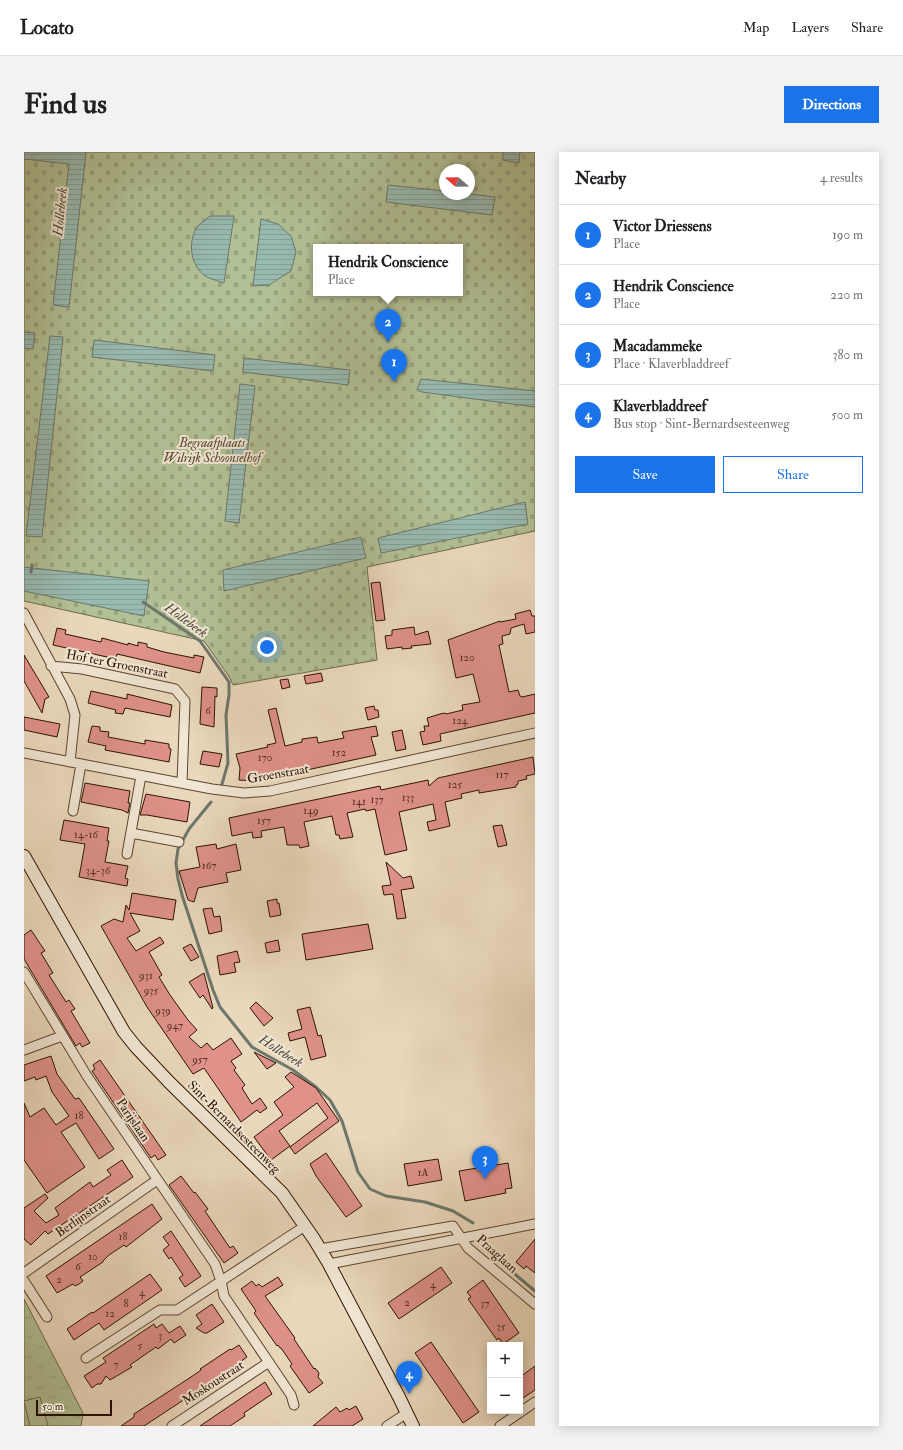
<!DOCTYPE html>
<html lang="en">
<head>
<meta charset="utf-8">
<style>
  :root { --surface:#fff; --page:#f2f2f2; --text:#202124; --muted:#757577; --line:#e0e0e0; --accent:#1a73e8 }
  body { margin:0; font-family:"IM FELL Double Pica",serif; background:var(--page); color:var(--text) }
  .controls { position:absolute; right:12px; bottom:12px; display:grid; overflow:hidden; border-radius:0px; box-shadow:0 2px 10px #0003 }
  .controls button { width:36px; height:36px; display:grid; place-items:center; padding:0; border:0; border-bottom:1px solid var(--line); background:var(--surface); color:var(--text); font:20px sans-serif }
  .compass { position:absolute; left:415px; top:12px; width:36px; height:36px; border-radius:50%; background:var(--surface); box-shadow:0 2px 10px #0003; rotate:290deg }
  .scale { position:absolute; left:12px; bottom:10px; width:76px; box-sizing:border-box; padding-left:4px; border:2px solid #2d1301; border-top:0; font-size:11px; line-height:14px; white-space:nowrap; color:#2d1301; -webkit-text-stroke:3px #f1e6d3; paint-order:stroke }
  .you { position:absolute; left:243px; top:495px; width:14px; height:14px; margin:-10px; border:3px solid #fff; border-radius:50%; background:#1a73e8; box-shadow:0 0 0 6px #1a73e833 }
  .badge { display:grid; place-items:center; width:26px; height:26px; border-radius:50%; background:var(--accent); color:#fff; font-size:13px; font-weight:700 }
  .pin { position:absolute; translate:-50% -33px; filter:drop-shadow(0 1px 2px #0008) }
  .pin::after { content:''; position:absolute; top:21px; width:14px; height:12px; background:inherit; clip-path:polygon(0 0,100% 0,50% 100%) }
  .popup { position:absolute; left:289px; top:92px; width:150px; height:52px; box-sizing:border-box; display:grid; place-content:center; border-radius:0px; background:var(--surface); filter:drop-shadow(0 1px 3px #0005); font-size:13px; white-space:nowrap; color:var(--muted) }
  .popup b { font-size:15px; color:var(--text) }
  .popup::after { content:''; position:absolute; left:50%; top:100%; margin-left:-8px; border:8px solid transparent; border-top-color:var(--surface) }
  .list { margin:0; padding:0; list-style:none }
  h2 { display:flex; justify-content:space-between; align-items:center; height:52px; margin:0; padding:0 16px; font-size:17px }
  h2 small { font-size:13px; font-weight:400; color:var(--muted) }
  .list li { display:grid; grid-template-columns:26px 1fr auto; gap:12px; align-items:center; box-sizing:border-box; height:60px; padding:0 16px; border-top:1px solid var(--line) }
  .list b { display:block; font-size:15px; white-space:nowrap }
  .list p { margin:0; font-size:13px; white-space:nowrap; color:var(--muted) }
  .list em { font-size:13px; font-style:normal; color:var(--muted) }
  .actions { display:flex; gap:8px; padding:12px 16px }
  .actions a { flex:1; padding:9px 0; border:1px solid var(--accent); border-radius:0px; text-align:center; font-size:14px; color:var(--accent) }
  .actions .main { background:var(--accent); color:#fff }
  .map { position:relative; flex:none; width:511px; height:1274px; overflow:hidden; border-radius:0px }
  header { display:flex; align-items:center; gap:24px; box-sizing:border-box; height:56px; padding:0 20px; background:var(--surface); border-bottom:1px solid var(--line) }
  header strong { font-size:19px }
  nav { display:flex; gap:22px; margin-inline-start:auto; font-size:14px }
  .intro { display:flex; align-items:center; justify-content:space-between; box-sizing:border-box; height:96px; padding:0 24px }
  h1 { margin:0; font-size:28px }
  .button { padding:10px 18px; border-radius:0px; background:var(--accent); color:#fff; font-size:14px; font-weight:700 }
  main { display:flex; gap:24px; padding:0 24px }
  aside { flex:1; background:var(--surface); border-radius:0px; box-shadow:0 2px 10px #0003 }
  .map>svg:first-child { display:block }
</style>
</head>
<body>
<header>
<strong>Locato</strong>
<nav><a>Map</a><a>Layers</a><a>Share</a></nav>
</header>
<div class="intro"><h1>Find us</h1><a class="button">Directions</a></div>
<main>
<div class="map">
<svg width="511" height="1274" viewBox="0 0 511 1274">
  <defs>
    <pattern id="grass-tufts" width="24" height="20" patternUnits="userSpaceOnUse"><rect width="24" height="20" fill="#b1c095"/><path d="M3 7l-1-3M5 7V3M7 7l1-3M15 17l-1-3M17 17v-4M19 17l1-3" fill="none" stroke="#99a47f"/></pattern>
    <pattern id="cemetery-stones" width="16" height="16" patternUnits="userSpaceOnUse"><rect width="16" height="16" fill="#b1c095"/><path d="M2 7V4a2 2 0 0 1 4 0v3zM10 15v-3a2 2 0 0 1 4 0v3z" fill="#99a47f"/></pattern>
    <pattern id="water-rules" width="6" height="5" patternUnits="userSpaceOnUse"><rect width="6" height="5" fill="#98bab1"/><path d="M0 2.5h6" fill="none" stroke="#839f96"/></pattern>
  </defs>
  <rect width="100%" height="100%" fill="#ead8bc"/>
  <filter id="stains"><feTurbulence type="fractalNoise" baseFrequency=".005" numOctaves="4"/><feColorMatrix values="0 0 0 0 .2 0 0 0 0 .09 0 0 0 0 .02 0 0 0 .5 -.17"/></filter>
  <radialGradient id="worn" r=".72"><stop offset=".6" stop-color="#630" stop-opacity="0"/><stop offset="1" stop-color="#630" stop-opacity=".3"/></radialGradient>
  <!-- grass -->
  <path fill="url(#grass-tufts)" stroke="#6f6a4b" d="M0,1147L59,1261L57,1274H0Z"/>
  <!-- cemetery -->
  <path fill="url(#cemetery-stones)" stroke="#6f6a4b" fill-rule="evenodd" d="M0,0H511V379L343,415L353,508L209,533L206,526L180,489L0,449ZM421,18H445V42H421ZM292,95H436V141H292Z"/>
  <!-- pitch -->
  <path fill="#b1c095" stroke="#6f6a4b" d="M16,1245L24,1274H6L0,1249Z"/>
  <!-- water -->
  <path fill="url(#water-rules)" stroke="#6d776b" d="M0,0H62L45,155L29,153L45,12L0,7Z
    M479,0H496L495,11L479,8Z
    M364,33L421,39V42H445L471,45L468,63L362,50Z
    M186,64H210L200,131C195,129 190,128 185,126C167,118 162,90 174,74C177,71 183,67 186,64Z
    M237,67L254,72L267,84L272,100L267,119L245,133L229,134Z
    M0,180L11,181L9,197L0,196Z
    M26,184L39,185L18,385L2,384Z
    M70,188L191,203L189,219L68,205Z
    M220,206L326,218L324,233L219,220Z
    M397,227L511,239V255L398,240L393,238Z
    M216,232L231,234L215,371L201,369Z
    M501,350L504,372L357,401L354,386Z
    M337,385L342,406L200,439L199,418Z
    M0,415L125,429L120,464L0,439Z"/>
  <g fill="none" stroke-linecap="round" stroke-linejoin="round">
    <!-- stream -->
    <path stroke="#6d776b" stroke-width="3" d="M7,420L8,413
      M119,450L176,489L205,530V543L202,563L204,611L198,632
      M187,650L165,677L154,697L152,711L154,727L158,743L189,838L196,855L228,895L269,918L292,935L306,948L318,969L334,1020L346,1037L362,1044L401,1050L429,1059L449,1071
      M464,1097L486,1118L511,1139"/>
  </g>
  <!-- building -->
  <path fill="#df918a" stroke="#2d1301" d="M356,430L361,468L352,469L347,431Z
    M506,458L508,464H511V480L502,482L500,472L487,476L486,482L478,484L479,492L475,493L485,540L494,538L496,544L498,545L511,542V561L416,582L417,589L399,593L396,580L401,579L400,574H405L403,566L416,562L421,561L422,562L439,558L438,553L456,550L449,522L432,526L424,488L476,469V470L492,467L491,462Z
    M390,475L391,483L404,479L407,492L387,494L388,496L378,497V495L363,497L361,484L368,483V478Z
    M33,476L42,478L41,482L77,490L78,486L104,493V491L114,494V490L123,492V495L140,500L170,506V503L180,505L176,521L93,502L92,507L29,493Z
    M0,503L25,545L21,547L18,561L0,529Z
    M297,521L299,529L282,532L280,524Z
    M264,527L266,535L258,537L256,528Z
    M178,535L193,536V545L191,544L190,575L176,572Z
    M67,539L103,547V542L148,553L146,565L101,556L99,562L91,561L92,558L64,551Z
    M350,554L351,558H354L355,565L344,568L341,556Z
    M252,556L261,594L278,590V587L293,585L294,591L320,586L318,580L352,574L354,584L347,585L352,603L232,629L215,628L216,616L212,602L244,595L243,593L252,591L244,558Z
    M0,565L36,572L33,585L0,578Z
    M68,574L76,575V579L85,580L84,585L121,592V588L145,592V596L147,597L145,610L81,598L82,594L64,590Z
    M378,578L382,597L372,599L368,580Z
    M179,599L198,602L195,615L176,612Z
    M509,605L511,622L502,624L503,627L494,629V632L492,633V635L455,641V638L437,642L438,646L421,650L426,674L405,679L403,670L412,668L409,652L375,660L383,698L361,703L351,657L342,659L341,657L323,661L329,685L316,687L315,683H312L308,664L280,670L285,694L276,696L275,693H263L260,675L237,679L238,685L229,686L228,680L208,684L205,666L356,634L357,638L404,628L405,634L414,626Z
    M61,631L106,639L104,651H106L104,661L98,658L57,650Z
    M122,642L166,650L163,670L123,663H116Z
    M40,668L85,676L83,689H85L81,710L104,714L101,726L104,727L103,734L55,725L61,692L36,688Z
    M478,673L483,693L474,695L469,674Z
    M192,692L193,697L212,692L217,718L202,721L204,730L174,736L170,750L164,748L155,719L176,715L172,695Z
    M362,710L379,726L387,724L390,736L377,738L382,766L373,767L369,742L360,743L358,734L367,733Z
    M108,741L152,748L149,768L106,761L116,779L103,786L112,799L136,785L140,791L125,800L138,823L135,825L146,843L164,868L173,878L165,885L177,896L183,891L189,898L207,886L218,902L207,909L212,916L210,918L221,933L218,936L228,952L236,946L243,956L236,961L233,958L217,970L180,916L169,922L123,855L77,774L90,767L99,770L102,753L105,758Z
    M253,747V751H255L257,763L246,765L243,749Z
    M188,756L190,765L196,764L198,779L185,782L179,757Z
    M344,772L349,797L282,808L278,782Z
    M7,778L21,799L17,801L29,821L25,823L42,850L45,848L51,857L47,859L66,891L58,895L56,891L52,894L0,807V783Z
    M254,788L256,799L243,801L241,791Z
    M167,792L175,805L167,809L159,796Z
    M213,799L216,810L210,811L212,820L196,823L193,804Z
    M180,821L189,856L188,857L179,843L176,846L165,830Z
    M232,850L249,866L240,874L226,856Z
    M286,855L294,884L297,883L302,904L287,908L281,885L266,889L264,881L278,877L273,858Z
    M230,900L252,911L243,917Z
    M27,904L33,922L51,947L55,946L90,997L75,1007L52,971L37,980L61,1015L23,1041L0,1008V951L6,965L20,956L32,973L45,964L28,940L22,924L12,928L11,925L0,929V913Z
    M76,908L142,1003L134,1008L131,1003L127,1006L68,919L71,917L69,913Z
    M267,920L292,936L315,969L271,1002L266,995L304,966L293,951L255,979L266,994L247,1008L230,985L259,963L250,950L270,935L261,925Z
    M302,1001L338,1054L322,1065L292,1024L286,1012Z
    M414,1007L418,1028L384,1034L380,1012Z
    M98,1008L109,1025L24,1082L21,1079L7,1093L0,1087V1056L21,1042L24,1046L10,1059L22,1071L35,1063L31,1056L66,1030L69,1035L87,1023L83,1018Z
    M484,1011L488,1036L481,1037L482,1041L441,1049L435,1019Z
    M157,1024L170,1041L171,1040L184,1057L181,1059L206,1096L209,1094L214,1101L200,1111L145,1033Z
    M128,1052L138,1067L102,1095L100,1093L85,1103L79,1109V1110L56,1125L59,1129L55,1132L51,1134L49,1132L33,1141L22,1124Z
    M147,1079L177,1124L161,1135L155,1126L159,1123L147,1105L145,1107L139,1098L145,1093L139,1085Z
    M511,1087V1121L502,1114L500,1117L492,1110Z
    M417,1115L428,1131L375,1167L364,1151Z
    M126,1122L138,1138L80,1178L75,1171L50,1188L43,1177L68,1160L69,1161Z
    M254,1125L259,1133L241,1144L271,1186L270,1187L290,1217L291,1216L295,1221L294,1225L299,1231L285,1241L266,1214L268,1212L257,1196H256L254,1193L253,1194L230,1161L232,1159L217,1137L228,1129L232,1134L235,1132L238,1135Z
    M459,1128L495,1181L479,1192L475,1186L473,1188L444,1147L447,1145L443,1140Z
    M188,1152L200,1170L183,1181H180L172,1176L178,1172L172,1163Z
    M130,1172L132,1176L138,1172L145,1181L156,1174L162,1183L150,1191L147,1187L134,1197L132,1195L106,1213L108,1215L86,1228L82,1224L77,1232H73L68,1236L60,1224L82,1210L79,1206Z
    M407,1190L455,1260L439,1271L391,1201Z
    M215,1193L223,1205L205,1218L120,1274H97L110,1265V1262L170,1223L177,1218L176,1217L206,1197L207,1198Z
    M511,1214V1238L496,1248V1225Z
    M241,1230L248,1242L220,1261L221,1264L206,1274H176Z
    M332,1254L339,1267L328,1274H289L312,1255L316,1260L323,1256L325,1258Z"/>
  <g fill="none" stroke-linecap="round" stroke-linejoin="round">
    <defs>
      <path id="street" d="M0,461L46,547L51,563L46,610
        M27,514L58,517L151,537L161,549L158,631
        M0,601L188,637L220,641L246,639L511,581
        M49,659L57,612
        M107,681L155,690
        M103,702L117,624
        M0,820L63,924L191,1112L197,1129L200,1144L267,1243L270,1253
        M0,898L38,884
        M296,1097L429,1074L444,1096L511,1152
        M305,1112L511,1072
        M0,1121L133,1028
        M0,1129L23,1165
        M62,1206L136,1158H153L281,1074
        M148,1274L245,1210
        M363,1274L383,1261
        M476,1274L511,1250"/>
      <path id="secondary" d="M0,704L100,880L112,895L145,930L258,1041L290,1087L305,1112L375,1245L389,1274"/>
    </defs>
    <!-- street casing -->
    <use href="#street" stroke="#5c4430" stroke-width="11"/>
    <!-- secondary casing -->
    <use href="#secondary" stroke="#2d1301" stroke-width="14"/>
    <!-- street -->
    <use href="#street" stroke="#f1e6d3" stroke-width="9"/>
    <!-- secondary -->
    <use href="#secondary" stroke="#f1e6d3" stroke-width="12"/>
  </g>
  <g text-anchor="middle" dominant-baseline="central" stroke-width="4" stroke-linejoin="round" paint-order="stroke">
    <!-- number labels -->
    <g font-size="11" fill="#5a3223">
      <text x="443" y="505">120</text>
      <text x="184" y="558">6</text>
      <text x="436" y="568">124</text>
      <text x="315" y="600">152</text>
      <text x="241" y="605">170</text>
      <text x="478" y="622">117</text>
      <text x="431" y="632">125</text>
      <text x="384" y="645">133</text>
      <text x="353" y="647">137</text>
      <text x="335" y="649">141</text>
      <text x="287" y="658">149</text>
      <text x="240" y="668">157</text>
      <text x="62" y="682">14-16</text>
      <text x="185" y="713">167</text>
      <text x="74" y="718">34-36</text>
      <text x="122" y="823">931</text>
      <text x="127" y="838">935</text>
      <text x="139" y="858">939</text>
      <text x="151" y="873">947</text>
      <text x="176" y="907">957</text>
      <text x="55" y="963">18</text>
      <text x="399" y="1020">1A</text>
      <text x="99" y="1084">18</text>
      <text x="69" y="1104">10</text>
      <text x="54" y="1114">6</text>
      <text x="35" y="1127">2</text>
      <text x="409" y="1132">4</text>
      <text x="118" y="1140">4</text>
      <text x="383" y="1150">2</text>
      <text x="102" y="1151">8</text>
      <text x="461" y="1151">37</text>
      <text x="86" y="1161">12</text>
      <text x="477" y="1174">35</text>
      <text x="136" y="1183">3</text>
      <text x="116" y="1193">5</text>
      <text x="92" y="1212">7</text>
    </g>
    <!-- park labels -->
    <g font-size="13" font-style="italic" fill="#55472d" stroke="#f1e6d3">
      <text x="188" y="291">Begraafplaats<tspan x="188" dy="15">Wilrijk Schoonselhof</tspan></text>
    </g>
    <!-- street labels -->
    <g font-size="13" fill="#2d1301" stroke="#f1e6d3">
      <text transform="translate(93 512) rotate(11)">Hof ter Groenstraat</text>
      <text transform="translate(254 622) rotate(-10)">Groenstraat</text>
      <text transform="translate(109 968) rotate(56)">Parijslaan</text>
      <text transform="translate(210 975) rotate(45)">Sint-Bernardsesteenweg</text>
      <text transform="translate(59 1064) rotate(-35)">Berlijnstraat</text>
      <text transform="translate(473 1102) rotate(42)">Praaglaan</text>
      <text transform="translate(189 1231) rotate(-33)">Moskoustraat</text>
    </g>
    <!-- water labels -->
    <g font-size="14" font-style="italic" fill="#524d3f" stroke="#f1e6d3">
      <text transform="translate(36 60) rotate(-84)">Hollebeek</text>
      <text transform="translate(162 468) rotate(36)">Hollebeek</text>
      <text transform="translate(257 899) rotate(32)">Hollebeek</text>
    </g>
  </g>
  <rect width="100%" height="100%" filter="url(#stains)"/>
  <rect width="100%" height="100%" fill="url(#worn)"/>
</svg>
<div class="controls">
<button>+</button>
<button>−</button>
</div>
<svg class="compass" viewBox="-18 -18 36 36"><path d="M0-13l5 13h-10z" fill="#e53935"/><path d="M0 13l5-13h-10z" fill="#757577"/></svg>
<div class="scale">50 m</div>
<div class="you"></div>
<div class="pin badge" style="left:370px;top:230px">1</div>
<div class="pin badge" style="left:364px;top:190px">2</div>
<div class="popup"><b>Hendrik Conscience</b>Place</div>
<div class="pin badge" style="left:461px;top:1027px">3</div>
<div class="pin badge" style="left:385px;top:1242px">4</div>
</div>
<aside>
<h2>Nearby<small>4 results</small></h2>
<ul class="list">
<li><span class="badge">1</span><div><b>Victor Driessens</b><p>Place</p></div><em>190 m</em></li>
<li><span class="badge">2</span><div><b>Hendrik Conscience</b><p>Place</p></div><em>220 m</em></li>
<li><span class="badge">3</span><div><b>Macadammeke</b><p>Place · Klaverbladdreef</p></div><em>380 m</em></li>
<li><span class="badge">4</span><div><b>Klaverbladdreef</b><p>Bus stop · Sint-Bernardsesteenweg</p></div><em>500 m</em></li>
</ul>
<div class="actions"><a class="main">Save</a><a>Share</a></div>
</aside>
</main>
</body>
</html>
